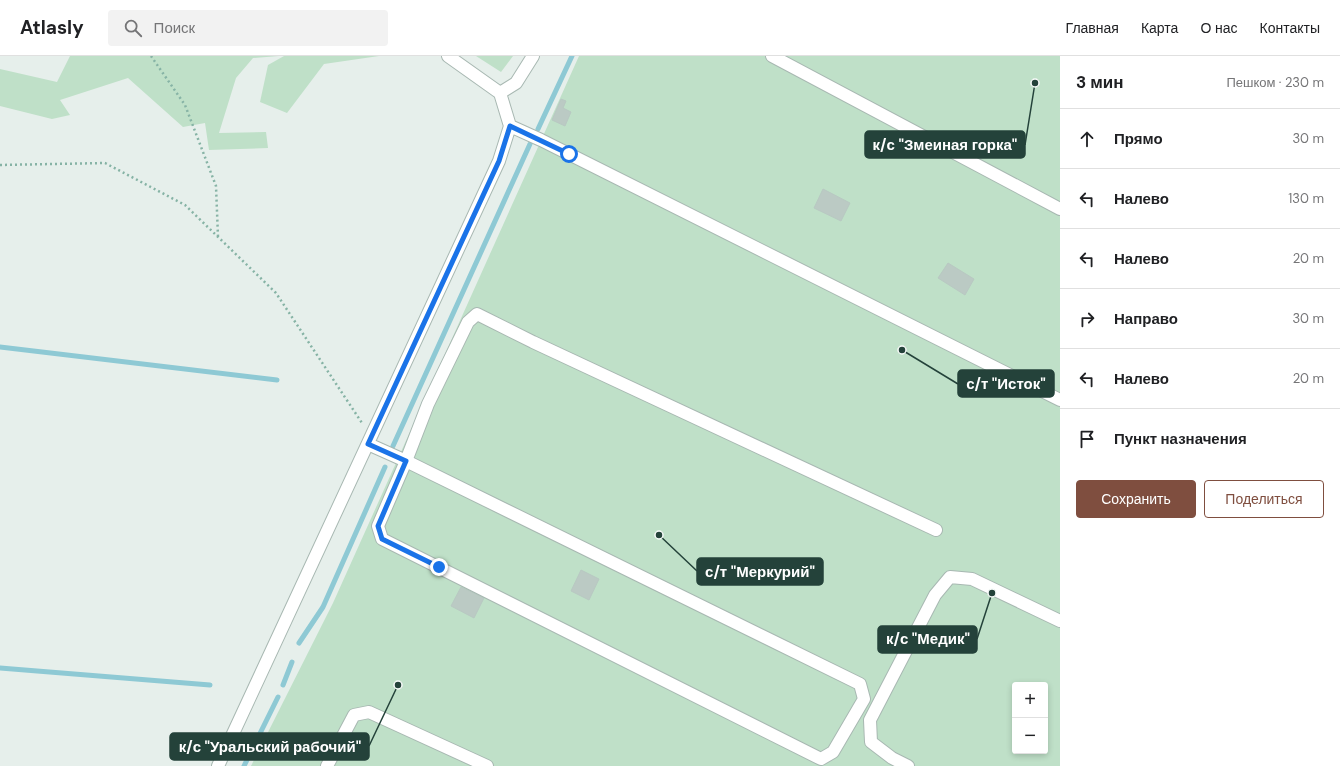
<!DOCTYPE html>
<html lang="ru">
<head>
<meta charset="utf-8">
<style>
  :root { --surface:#fff; --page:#f2f2f2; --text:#202124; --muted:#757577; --line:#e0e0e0; --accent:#7f4e3f }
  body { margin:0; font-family:"DM Sans",sans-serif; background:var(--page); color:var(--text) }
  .controls { position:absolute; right:12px; bottom:12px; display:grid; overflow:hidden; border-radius:4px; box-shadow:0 2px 6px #0003 }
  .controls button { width:36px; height:36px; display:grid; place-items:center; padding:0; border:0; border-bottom:1px solid var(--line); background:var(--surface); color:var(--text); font:20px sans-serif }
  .stop { position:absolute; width:12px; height:12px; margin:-9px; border:3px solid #1a73e8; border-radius:50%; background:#fff }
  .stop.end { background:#1a73e8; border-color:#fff; box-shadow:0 1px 4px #0008 }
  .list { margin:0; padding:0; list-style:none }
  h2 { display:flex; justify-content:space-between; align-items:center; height:52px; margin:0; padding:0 16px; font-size:17px }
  h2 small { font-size:13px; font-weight:400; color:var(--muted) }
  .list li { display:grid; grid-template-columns:26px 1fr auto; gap:12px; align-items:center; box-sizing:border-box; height:60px; padding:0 16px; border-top:1px solid var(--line) }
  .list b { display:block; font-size:15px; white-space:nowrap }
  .list em { font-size:13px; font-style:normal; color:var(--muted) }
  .actions { display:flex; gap:8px; padding:12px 16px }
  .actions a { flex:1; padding:9px 0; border:1px solid var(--accent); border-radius:4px; text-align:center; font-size:14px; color:var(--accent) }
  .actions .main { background:var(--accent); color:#fff }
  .icon { flex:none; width:22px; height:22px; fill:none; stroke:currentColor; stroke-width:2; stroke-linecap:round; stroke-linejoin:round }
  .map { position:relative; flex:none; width:1060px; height:710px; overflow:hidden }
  header { display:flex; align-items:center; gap:24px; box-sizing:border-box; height:56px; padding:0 20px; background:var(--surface); border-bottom:1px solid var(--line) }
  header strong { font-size:19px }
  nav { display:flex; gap:22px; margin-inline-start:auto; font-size:14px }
  .search { width:280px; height:36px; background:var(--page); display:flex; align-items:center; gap:10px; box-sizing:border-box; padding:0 14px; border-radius:4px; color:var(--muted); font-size:15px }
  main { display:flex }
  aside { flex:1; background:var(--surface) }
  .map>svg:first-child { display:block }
</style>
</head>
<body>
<header>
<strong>Atlasly</strong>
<div class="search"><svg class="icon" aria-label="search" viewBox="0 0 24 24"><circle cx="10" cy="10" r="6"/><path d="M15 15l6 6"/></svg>Поиск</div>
<nav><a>Главная</a><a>Карта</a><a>О нас</a><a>Контакты</a></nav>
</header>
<main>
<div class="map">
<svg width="1060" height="710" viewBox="0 0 1060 710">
  <rect width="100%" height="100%" fill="#e6efeb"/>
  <!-- green -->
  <path fill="#bfe0c8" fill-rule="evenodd" d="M70,0H279L253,2L236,22L219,77L266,76L268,92L209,94L205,67L183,71L128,22L60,44L70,59L52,63L0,50V13L57,26Z
    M284,0H379L324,8L287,57L260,46L268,9Z
    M476,0H513L501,16Z
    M579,0H1060V710H251L333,547ZM1015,629H1045V695H1015Z"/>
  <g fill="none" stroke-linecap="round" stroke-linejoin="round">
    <!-- stream -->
    <path stroke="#8ec9d4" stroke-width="5" d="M538,73L572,0
      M0,291L277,324
      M393,390L530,88
      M299,587L323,551L385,411
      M0,612L210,629
      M283,629L292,606
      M244,710L278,641"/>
  </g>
  <!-- building -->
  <path fill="#bbcac4" stroke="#b8c9c2" d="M561,43L566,45L563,52L571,56L565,70L552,64Z
    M823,133L850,147L841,165L814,152Z
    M948,207L974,223L965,239L938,222Z
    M581,514L599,523L589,544L571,535Z
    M461,531L484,542L474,562L451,550Z"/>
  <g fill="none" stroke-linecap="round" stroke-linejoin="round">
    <defs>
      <path id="minor" d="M772,0L1060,153
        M500,37L516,27L533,0
        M510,70L541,84L1060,344
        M368,388L406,405L860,628L864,643L833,696L821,703L382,483L378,470L406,405L428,348L468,266L477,258L533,286L936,474
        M218,710L499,105L510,70L500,37L448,0
        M327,710L354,659L369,656L487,710
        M908,710L892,702L871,686L870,664L935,539L950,521L972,523L1060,565"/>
    </defs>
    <!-- minor casing -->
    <use href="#minor" stroke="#a8b8b2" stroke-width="14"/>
    <!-- path -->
    <path stroke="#86b3a5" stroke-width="2.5" stroke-dasharray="2 3" stroke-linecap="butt" d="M151,0L185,49L216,130L218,181
      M0,109L105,107L185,149L276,237L362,367"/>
    <!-- minor -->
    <use href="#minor" stroke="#fff" stroke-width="12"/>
  </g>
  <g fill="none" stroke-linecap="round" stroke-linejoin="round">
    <!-- route -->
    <path stroke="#1a73e8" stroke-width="5" d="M439,511L382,483L378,470L406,405L368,388L499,105L510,70L569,98"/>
  </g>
  <!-- callouts -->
  <path fill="none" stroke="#24423a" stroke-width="1.5" d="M1035 27L1025 89M902 294L958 328M659 479L697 515M992 537L977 583M398 629L369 690"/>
  <g fill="#24423a" stroke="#f7fbf9" stroke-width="1.5">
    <circle cx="1035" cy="27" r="4"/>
    <circle cx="902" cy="294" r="4"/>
    <circle cx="659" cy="479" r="4"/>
    <circle cx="992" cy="537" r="4"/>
    <circle cx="398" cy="629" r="4"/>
  </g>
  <g fill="#24423a" stroke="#24423a" stroke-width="1.5">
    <rect x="865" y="75" width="160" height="27" rx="4"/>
    <rect x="958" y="314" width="96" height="27" rx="4"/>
    <rect x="697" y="502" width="126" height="27" rx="4"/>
    <rect x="878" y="570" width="99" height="27" rx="4"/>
    <rect x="170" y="677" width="199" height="27" rx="4"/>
  </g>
  <g font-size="15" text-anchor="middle" font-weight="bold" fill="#fff">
    <text x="945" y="94">к/с "Змеиная горка"</text>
    <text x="1006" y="333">с/т "Исток"</text>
    <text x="760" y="521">с/т "Меркурий"</text>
    <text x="928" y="588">к/с "Медик"</text>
    <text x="270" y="696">к/с "Уральский рабочий"</text>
  </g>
</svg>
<div class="controls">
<button>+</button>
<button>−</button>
</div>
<div class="stop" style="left:569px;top:98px"></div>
<div class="stop end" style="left:439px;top:511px"></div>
</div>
<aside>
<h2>3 мин<small>Пешком · 230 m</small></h2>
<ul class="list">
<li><svg class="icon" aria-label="ahead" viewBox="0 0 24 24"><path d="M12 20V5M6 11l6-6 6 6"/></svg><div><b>Прямо</b></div><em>30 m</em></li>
<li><svg class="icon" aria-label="left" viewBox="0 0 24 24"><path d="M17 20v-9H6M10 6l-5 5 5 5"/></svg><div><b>Налево</b></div><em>130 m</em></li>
<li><svg class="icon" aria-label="left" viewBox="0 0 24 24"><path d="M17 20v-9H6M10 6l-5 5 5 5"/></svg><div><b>Налево</b></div><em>20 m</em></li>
<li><svg class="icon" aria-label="right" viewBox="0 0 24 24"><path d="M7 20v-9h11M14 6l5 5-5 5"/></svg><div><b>Направо</b></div><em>30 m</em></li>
<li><svg class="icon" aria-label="left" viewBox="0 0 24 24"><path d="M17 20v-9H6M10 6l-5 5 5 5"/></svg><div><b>Налево</b></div><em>20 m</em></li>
<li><svg class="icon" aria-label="arrive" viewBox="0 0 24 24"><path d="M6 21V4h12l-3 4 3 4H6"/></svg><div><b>Пункт назначения</b></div></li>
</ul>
<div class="actions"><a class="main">Сохранить</a><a>Поделиться</a></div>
</aside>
</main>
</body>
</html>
